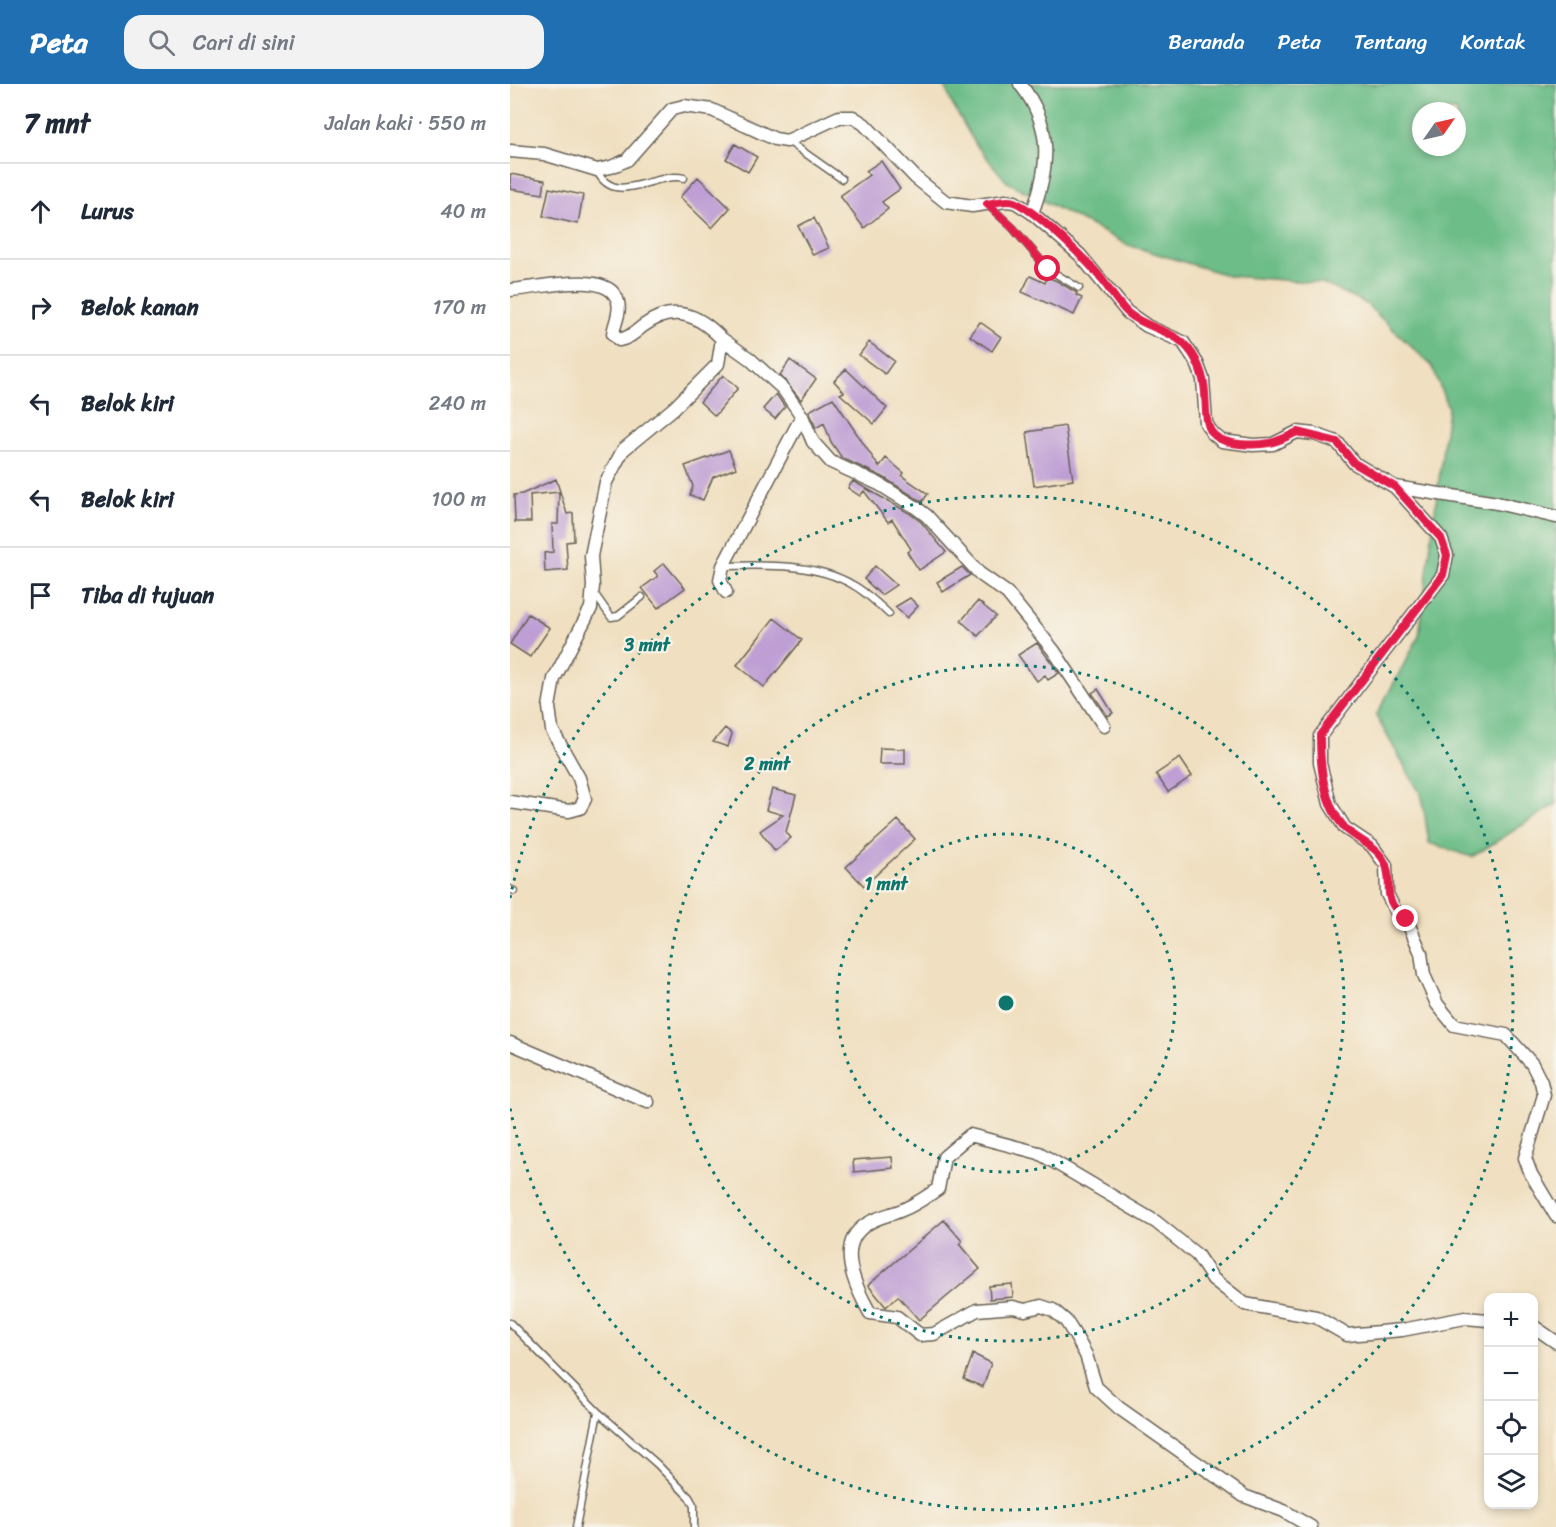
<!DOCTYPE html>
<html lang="id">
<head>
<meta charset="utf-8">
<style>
  :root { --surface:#fff; --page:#f2f2f3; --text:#1f2937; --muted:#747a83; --line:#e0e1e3; --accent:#1f6fb2 }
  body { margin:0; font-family:Sriracha,sans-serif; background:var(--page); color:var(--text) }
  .controls { position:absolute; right:18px; bottom:18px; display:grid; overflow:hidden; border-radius:12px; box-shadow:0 3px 9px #0003 }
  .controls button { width:54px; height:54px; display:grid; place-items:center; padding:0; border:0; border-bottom:2px solid var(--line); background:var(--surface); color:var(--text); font:30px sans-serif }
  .compass { position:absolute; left:902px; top:18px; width:54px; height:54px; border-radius:50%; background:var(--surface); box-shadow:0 3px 9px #0003; rotate:56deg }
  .stop { position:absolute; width:18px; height:18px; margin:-14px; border:4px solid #e11d48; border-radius:50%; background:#fff }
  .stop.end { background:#e11d48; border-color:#fff; box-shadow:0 2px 6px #0008 }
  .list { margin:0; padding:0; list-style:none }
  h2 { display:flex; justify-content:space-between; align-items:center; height:78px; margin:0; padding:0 24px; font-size:26px }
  h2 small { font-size:20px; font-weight:400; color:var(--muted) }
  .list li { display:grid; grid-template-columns:39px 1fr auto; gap:18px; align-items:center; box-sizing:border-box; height:96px; padding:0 24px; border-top:2px solid var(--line) }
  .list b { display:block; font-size:22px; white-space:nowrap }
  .list em { font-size:20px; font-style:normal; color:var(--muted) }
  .icon { flex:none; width:33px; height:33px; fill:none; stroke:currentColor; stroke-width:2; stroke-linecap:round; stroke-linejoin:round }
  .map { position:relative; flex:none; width:1046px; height:1443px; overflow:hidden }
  header { display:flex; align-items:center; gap:36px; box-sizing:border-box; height:84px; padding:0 30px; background:var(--accent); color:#fff }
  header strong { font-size:28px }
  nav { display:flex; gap:33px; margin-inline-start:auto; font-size:21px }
  .search { width:420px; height:54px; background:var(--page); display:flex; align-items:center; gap:15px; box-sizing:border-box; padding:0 21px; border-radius:18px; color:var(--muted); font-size:22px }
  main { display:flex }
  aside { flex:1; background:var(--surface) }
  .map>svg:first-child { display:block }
</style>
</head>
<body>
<header>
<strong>Peta</strong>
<div class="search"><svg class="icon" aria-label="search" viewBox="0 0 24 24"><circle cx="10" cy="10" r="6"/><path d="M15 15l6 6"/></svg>Cari di sini</div>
<nav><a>Beranda</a><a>Peta</a><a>Tentang</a><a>Kontak</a></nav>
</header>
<main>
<aside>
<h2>7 mnt<small>Jalan kaki · 550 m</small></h2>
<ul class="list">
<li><svg class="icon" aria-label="ahead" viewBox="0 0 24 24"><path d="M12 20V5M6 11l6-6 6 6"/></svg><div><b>Lurus</b></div><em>40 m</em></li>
<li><svg class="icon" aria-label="right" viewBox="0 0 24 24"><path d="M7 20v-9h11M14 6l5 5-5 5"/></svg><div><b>Belok kanan</b></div><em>170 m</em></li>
<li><svg class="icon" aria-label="left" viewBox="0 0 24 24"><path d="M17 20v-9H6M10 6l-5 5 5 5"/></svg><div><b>Belok kiri</b></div><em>240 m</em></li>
<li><svg class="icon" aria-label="left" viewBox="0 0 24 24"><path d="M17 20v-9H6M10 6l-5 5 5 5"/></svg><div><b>Belok kiri</b></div><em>100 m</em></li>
<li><svg class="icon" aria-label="arrive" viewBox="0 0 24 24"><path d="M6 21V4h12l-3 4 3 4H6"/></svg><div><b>Tiba di tujuan</b></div></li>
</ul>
</aside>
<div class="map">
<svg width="1046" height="1443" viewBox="0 0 1046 1443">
  <rect width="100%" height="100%" fill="#f7f3e8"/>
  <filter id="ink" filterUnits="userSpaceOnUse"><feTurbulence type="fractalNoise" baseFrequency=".0167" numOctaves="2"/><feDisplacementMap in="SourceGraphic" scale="12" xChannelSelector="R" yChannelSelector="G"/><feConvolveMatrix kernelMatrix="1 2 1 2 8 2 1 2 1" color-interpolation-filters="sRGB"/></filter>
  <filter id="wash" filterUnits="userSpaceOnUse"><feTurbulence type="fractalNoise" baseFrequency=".008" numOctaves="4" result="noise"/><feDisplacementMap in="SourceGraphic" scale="24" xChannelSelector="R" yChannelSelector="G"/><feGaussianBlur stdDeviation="1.35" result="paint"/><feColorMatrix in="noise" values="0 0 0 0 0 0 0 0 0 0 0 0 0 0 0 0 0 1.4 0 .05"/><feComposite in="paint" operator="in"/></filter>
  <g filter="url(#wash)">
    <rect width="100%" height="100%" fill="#f0dfc0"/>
    <!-- forest -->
    <path fill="#6dbd88" stroke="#446c52" stroke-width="1.5" fill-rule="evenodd" d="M434,0H1046V720L962,773L919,759L912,713L866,632L909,552L938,324L922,282L855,219L812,199L720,192L618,161L497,98L466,61L442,20ZM911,27H947V63H911Z"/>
    <g id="blocks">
      <!-- building -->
      <path fill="#be9ed4" d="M225,60L247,73L238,88L216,75Z
        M371,77L390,105L372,118L378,125L354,144L330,112L359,91L356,87Z
        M0,90L35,96L33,110L0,105Z
        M188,93L220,124L202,144L170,113Z
        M39,104L73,111L68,140L33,132Z
        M304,134L319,164L303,171L288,142Z
        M520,192L535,199L537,193L547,197L567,209L566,211L572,214L564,231L512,208Z
        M470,238L491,253L482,267L460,252Z
        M359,258L384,277L375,290L349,271Z
        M280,276L306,295L291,316L270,291Z
        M336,285L377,324L364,340L330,310L334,308L324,297Z
        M213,291L228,304L205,332L190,318Z
        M266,310L275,323L265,335L253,325Z
        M323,314L369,383L376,374L394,389L392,392L418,410L412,418L373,393L332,374L321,358L314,339L306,344L299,327Z
        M555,342L563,396L524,402L517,348Z
        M219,366L226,384L203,393L193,416L180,411L183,402L175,382Z
        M46,395L57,430L63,429L64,457L56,458L58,486L35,488L34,469L43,468L42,440H48L49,408L20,411L21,438H5L4,411L12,410Z
        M343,397L399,429L411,438L436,468L409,486L397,468L401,465L382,435L378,438L354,407L350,412L338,404Z
        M154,479L175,504L148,524L132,504L148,492L144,487Z
        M365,482L386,501L371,511L354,495Z
        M452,483L460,491L433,508L427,498Z
        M400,514L408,522L397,534L385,523Z
        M468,517L486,532L468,552L451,537Z
        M18,530L40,544L20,573L0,560Z
        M264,534L292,556L254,603L227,581Z
        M527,559L549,589L538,596L535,591L527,597L508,571Z
        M588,605L603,629L598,632L582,609Z
        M215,644L222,650L218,663L203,658Z
        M370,664L395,665V680H369Z
        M670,674L682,692L658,708L646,690Z
        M262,705L286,711L276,748L281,754L265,767L250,747L273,731L256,726Z
        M388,736L405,755L354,802L336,783Z
        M382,1073L383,1084L344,1088L343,1076Z
        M434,1136L452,1157L449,1160L470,1185L409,1236L388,1212L376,1223L358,1201Z
        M502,1200L503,1213L480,1215L479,1202Z
        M463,1270L481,1279L473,1303L454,1295Z"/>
    </g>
  </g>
  <g filter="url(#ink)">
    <use href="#blocks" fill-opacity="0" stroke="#666055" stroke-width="1.5"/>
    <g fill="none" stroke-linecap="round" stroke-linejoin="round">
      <defs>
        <path id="lane" d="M278,57L332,95
          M87,87C105,124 146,87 174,94
          M477,120L503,144L538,185L569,204
          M214,482C255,481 306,479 343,501C356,508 368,520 379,530
          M84,509L101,533L108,532L132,513
          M0,805L4,807
          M0,1239L88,1328L147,1380L179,1413L184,1422V1443
          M66,1443L88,1328"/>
        <path id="street" d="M510,0C543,41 540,82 522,129
          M0,67L34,70L87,86L101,83L117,76L162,25L174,22L202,26L265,55L277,57L329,33H343L354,40L406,94L436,118L462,122L496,117L505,118L522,129L570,171L617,228L637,242L673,258L687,279L693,295L696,339L702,349L712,357L743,361L763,360L787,348L804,350L827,358L844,379L885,403L987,419L1046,433
          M0,206C26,205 100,184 108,218C111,229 104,240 103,250L109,256C120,254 125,248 133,242C164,219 189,231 212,255L208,280L164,324L113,366L96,398L81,472L83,502L81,524L44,595L39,623L42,646L69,694L75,715L70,724L59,727L0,718
          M212,255L240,275L273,305L292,332L303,358L321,378L369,400L404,422L417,432L470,490L497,509L544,567L594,642
          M885,403L931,454L937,471L933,491L810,652V679L820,720L835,744L862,762L876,781L877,810L885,826L896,835L902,848L911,869L914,891L927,920L944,941L996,951L1022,980L1031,998L1034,1011L1015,1074L1021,1090L1046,1132
          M216,508L210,496L213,482L292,332
          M0,959L138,1018
          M1023,1242L1046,1258
          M801,1443L774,1427L734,1412L609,1324L586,1303L576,1271L566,1253L556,1237L543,1226L531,1222L515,1226L503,1223L467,1226L424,1250L410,1251L387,1233L360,1229C346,1204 324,1160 357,1140C367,1133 380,1131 392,1126C405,1121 417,1112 428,1105L434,1073L460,1051L529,1069L646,1138L687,1171L703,1195L735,1220L806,1233L837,1251L892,1246L955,1234L978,1236"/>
      </defs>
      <!-- lane casing -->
      <use href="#lane" stroke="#666055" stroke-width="9"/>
      <!-- street casing -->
      <use href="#street" stroke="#666055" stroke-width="15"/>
      <!-- lane -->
      <use href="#lane" stroke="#fff" stroke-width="6"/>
      <!-- street -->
      <use href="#street" stroke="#fff" stroke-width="12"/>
    </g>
  </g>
  <g fill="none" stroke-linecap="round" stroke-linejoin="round" filter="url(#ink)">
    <!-- route -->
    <path stroke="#e11d48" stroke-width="8" d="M538,185L503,144L477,120C485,119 496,115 504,118C524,125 573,173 587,189C598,202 606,218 618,229C634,243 661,246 674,260C687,272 694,292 695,309C697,339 693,356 730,360C755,362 766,359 787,348L827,358L844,379L885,403L931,454L937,471L933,491L810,651C810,682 813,720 835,744C848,757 869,762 876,781C884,806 869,813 896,835"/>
  </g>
  <!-- distance rings -->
  <g fill="none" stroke="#0f766e" stroke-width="3" stroke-dasharray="3 6">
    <circle cx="496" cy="919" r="169"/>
    <circle cx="496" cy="919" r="338"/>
    <path d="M0 814A507 507 0 1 1 0 1024"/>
  </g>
  <circle cx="496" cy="919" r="9" fill="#0f766e" stroke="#f7f3e8" stroke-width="3"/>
  <g font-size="18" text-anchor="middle" font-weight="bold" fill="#0f766e" stroke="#f7f3e8" stroke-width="4.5" stroke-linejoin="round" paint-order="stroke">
    <text x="137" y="567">3 mnt</text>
    <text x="257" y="686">2 mnt</text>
    <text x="376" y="806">1 mnt</text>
  </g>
</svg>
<div class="controls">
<button>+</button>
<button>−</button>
<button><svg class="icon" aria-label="locate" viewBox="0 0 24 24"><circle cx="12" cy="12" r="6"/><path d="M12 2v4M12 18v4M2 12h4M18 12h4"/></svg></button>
<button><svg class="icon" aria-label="layers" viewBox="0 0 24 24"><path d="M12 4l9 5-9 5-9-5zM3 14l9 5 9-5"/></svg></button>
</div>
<svg class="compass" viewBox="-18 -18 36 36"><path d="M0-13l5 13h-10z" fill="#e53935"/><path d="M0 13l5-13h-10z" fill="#747a83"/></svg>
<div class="stop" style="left:538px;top:185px"></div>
<div class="stop end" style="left:896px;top:835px"></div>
</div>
</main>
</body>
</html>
